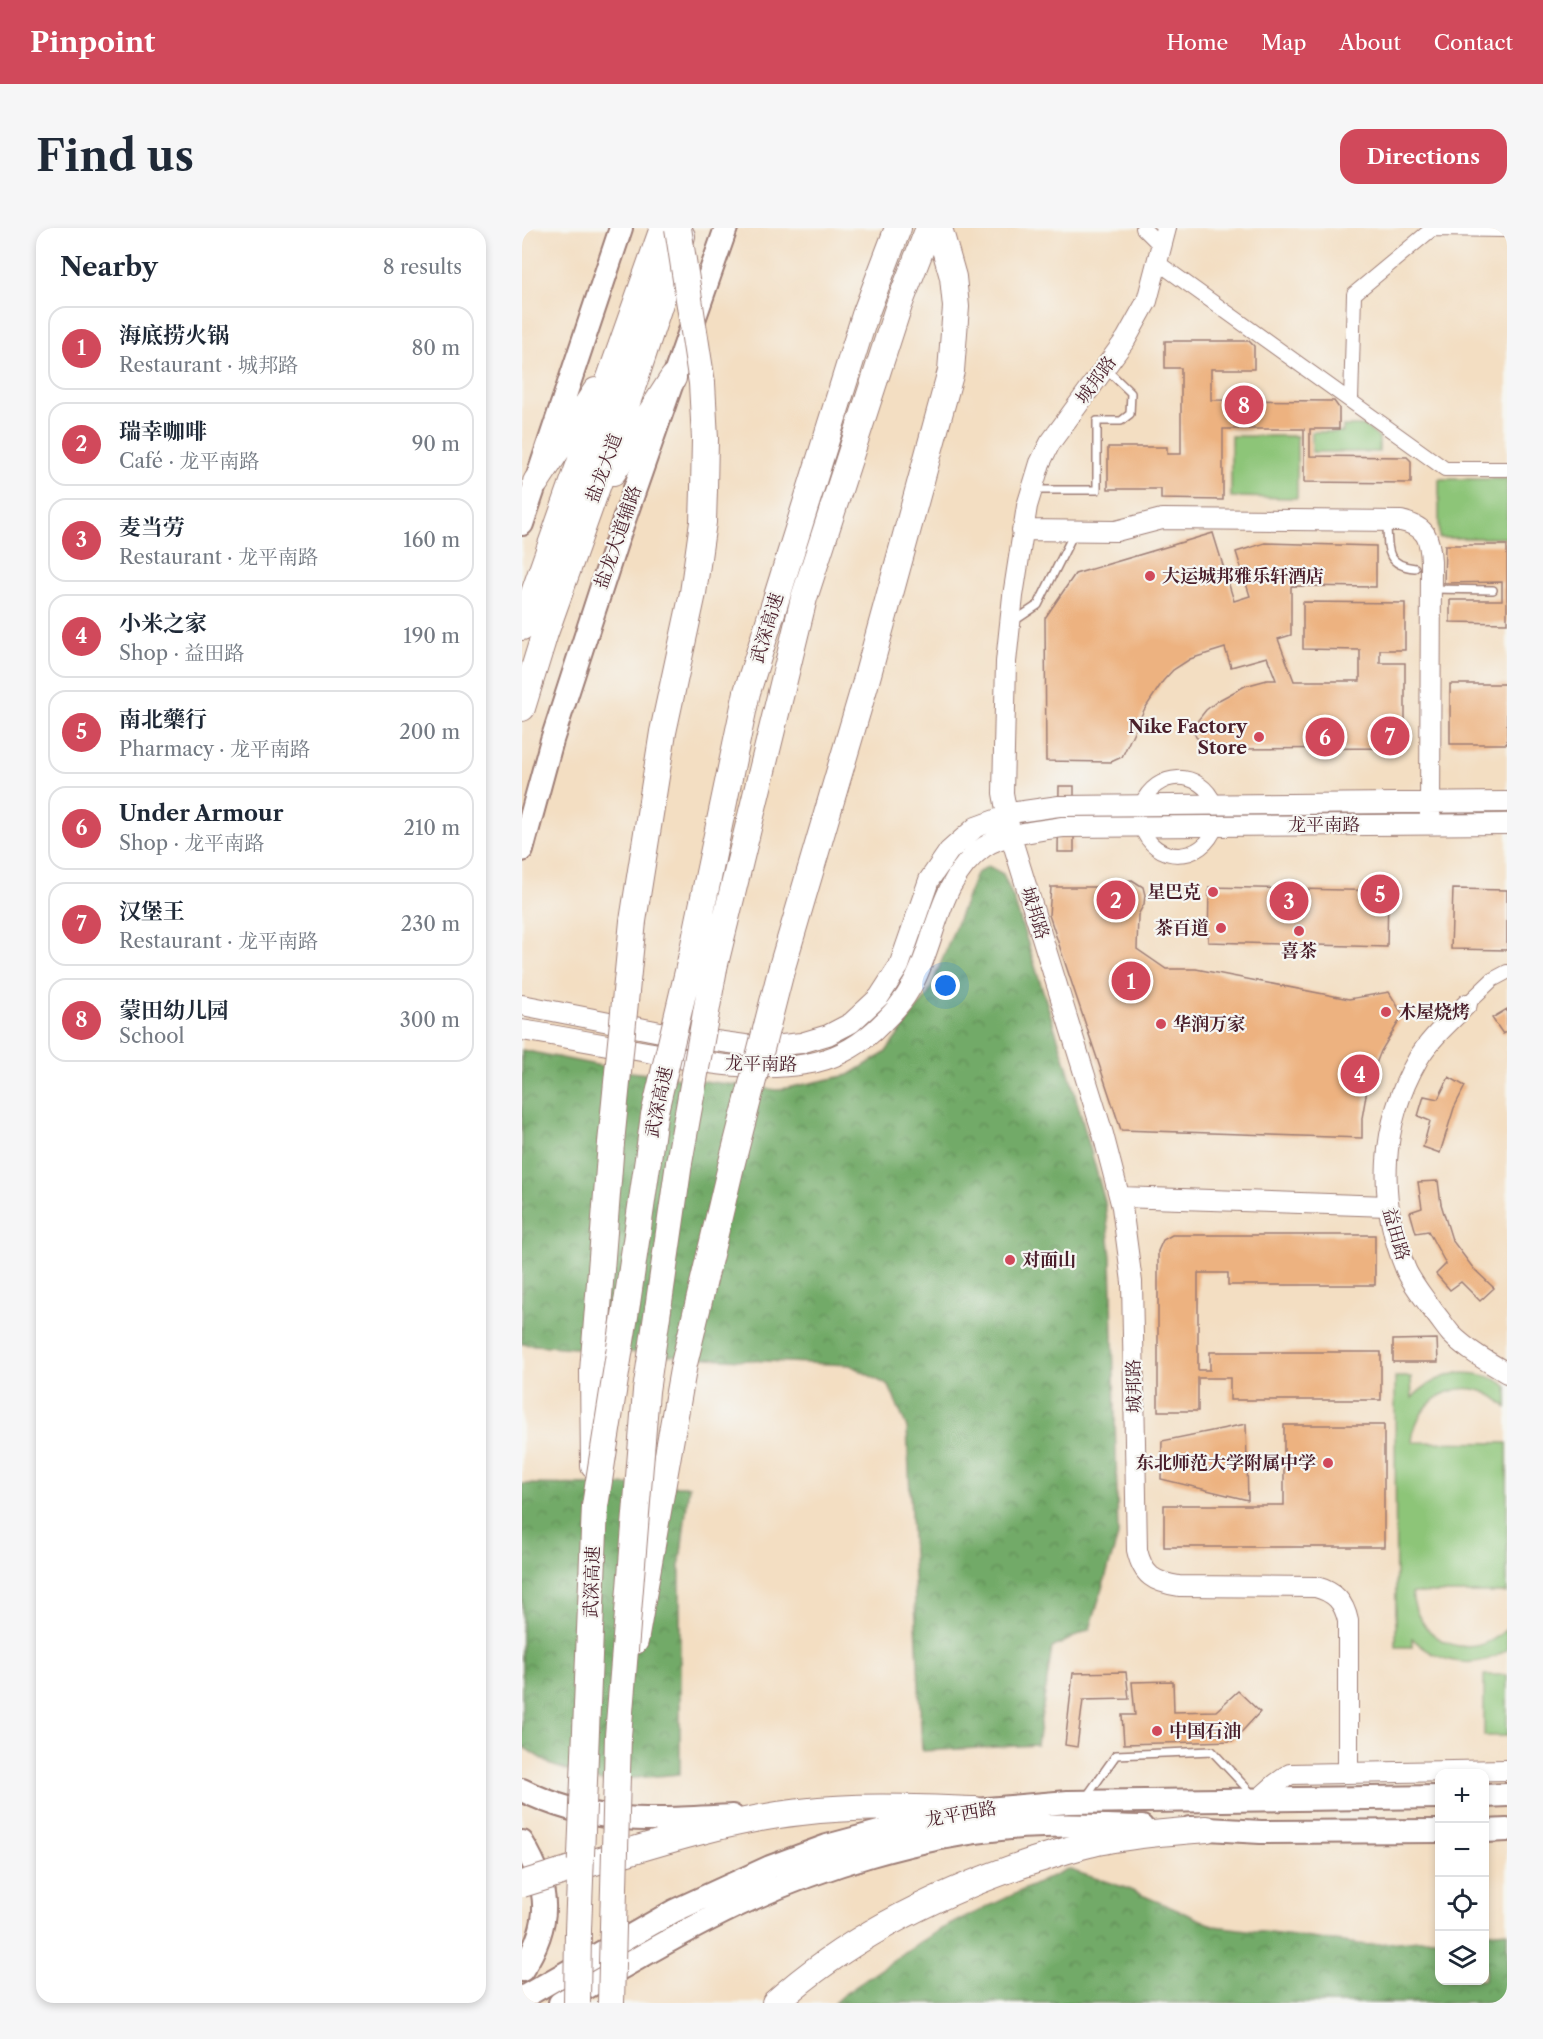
<!DOCTYPE html>
<html lang="en">
<head>
<meta charset="utf-8">
<style>
  :root { --surface:#fff; --page:#f6f6f7; --text:#1f2937; --muted:#747a83; --line:#e0e1e3; --accent:#d1495b }
  body { margin:0; font-family:"Libre Caslon Text","Noto Serif SC",serif; background:var(--page); color:var(--text) }
  .controls { position:absolute; right:18px; bottom:18px; display:grid; overflow:hidden; border-radius:12px; box-shadow:0 3px 9px #0003 }
  .controls button { width:54px; height:54px; display:grid; place-items:center; padding:0; border:0; border-bottom:2px solid var(--line); background:var(--surface); color:var(--text); font:30px sans-serif }
  .you { position:absolute; left:424px; top:758px; width:21px; height:21px; margin:-15px; border:4px solid #fff; border-radius:50%; background:#1a73e8; box-shadow:0 0 0 9px #1a73e833 }
  .badge { display:grid; place-items:center; width:39px; height:39px; border-radius:50%; background:var(--accent); color:#fff; font-size:20px; font-weight:700 }
  .pin { position:absolute; translate:-50% -50%; border:3px solid #fff; box-shadow:0 2px 6px #0006 }
  .list { margin:0; padding:0; list-style:none }
  h2 { display:flex; justify-content:space-between; align-items:center; height:78px; margin:0; padding:0 24px; font-size:26px }
  h2 small { font-size:20px; font-weight:400; color:var(--muted) }
  .list li { display:grid; grid-template-columns:39px 1fr auto; gap:18px; align-items:center; box-sizing:border-box; height:84px; margin:0 12px 12px; padding:0 12px; border:2px solid var(--line); border-radius:18px }
  .list b { display:block; font-size:22px; white-space:nowrap }
  .list p { margin:0; font-size:20px; white-space:nowrap; color:var(--muted) }
  .list em { font-size:20px; font-style:normal; color:var(--muted) }
  .icon { flex:none; width:33px; height:33px; fill:none; stroke:currentColor; stroke-width:2; stroke-linecap:round; stroke-linejoin:round }
  .map { position:relative; flex:none; width:985px; height:1775px; overflow:hidden; border-radius:18px }
  header { display:flex; align-items:center; gap:36px; box-sizing:border-box; height:84px; padding:0 30px; background:var(--accent); color:#fff }
  header strong { font-size:28px }
  nav { display:flex; gap:33px; margin-inline-start:auto; font-size:21px }
  .intro { display:flex; align-items:center; justify-content:space-between; box-sizing:border-box; height:144px; padding:0 36px }
  h1 { margin:0; font-size:42px }
  .button { padding:15px 27px; border-radius:18px; background:var(--accent); color:#fff; font-size:21px; font-weight:700 }
  main { display:flex; gap:36px; padding:0 36px }
  aside { flex:1; background:var(--surface); border-radius:18px; box-shadow:0 3px 9px #0003 }
  .map>svg:first-child { display:block }
</style>
</head>
<body>
<header>
<strong>Pinpoint</strong>
<nav><a>Home</a><a>Map</a><a>About</a><a>Contact</a></nav>
</header>
<div class="intro"><h1>Find us</h1><a class="button">Directions</a></div>
<main>
<aside>
<h2>Nearby<small>8 results</small></h2>
<ul class="list">
<li><span class="badge">1</span><div><b>海底捞火锅</b><p>Restaurant · 城邦路</p></div><em>80 m</em></li>
<li><span class="badge">2</span><div><b>瑞幸咖啡</b><p>Café · 龙平南路</p></div><em>90 m</em></li>
<li><span class="badge">3</span><div><b>麦当劳</b><p>Restaurant · 龙平南路</p></div><em>160 m</em></li>
<li><span class="badge">4</span><div><b>小米之家</b><p>Shop · 益田路</p></div><em>190 m</em></li>
<li><span class="badge">5</span><div><b>南北藥行</b><p>Pharmacy · 龙平南路</p></div><em>200 m</em></li>
<li><span class="badge">6</span><div><b>Under Armour</b><p>Shop · 龙平南路</p></div><em>210 m</em></li>
<li><span class="badge">7</span><div><b>汉堡王</b><p>Restaurant · 龙平南路</p></div><em>230 m</em></li>
<li><span class="badge">8</span><div><b>蒙田幼儿园</b><p>School</p></div><em>300 m</em></li>
</ul>
</aside>
<div class="map">
<svg width="985" height="1775" viewBox="0 0 985 1775">
  <defs>
    <pattern id="forest-crowns" width="20" height="18" patternUnits="userSpaceOnUse" patternTransform="scale(1.5)"><rect width="20" height="18" fill="#72aa68"/><path d="M2 6a3 3 0 1 1 6 0M12 15a3 3 0 1 1 6 0" fill="none" stroke="#608a56"/></pattern>
  </defs>
  <rect width="100%" height="100%" fill="#f6f6f2"/>
  <filter id="ink" filterUnits="userSpaceOnUse"><feTurbulence type="fractalNoise" baseFrequency=".0167" numOctaves="2"/><feDisplacementMap in="SourceGraphic" scale="12" xChannelSelector="R" yChannelSelector="G"/><feConvolveMatrix kernelMatrix="1 2 1 2 8 2 1 2 1" color-interpolation-filters="sRGB"/></filter>
  <filter id="wash" filterUnits="userSpaceOnUse"><feTurbulence type="fractalNoise" baseFrequency=".008" numOctaves="4" result="noise"/><feDisplacementMap in="SourceGraphic" scale="24" xChannelSelector="R" yChannelSelector="G"/><feGaussianBlur stdDeviation="1.35" result="paint"/><feColorMatrix in="noise" values="0 0 0 0 0 0 0 0 0 0 0 0 0 0 0 0 0 1.4 0 .05"/><feComposite in="paint" operator="in"/></filter>
  <g filter="url(#wash)">
    <rect width="100%" height="100%" fill="#f3dec2"/>
    <!-- green -->
    <path fill="#8dc578" stroke="#6c7252" stroke-width="1.5" d="M821,198H842L857,210V224H790V204H821Z
      M709,208H775V270L709,269Z
      M917,251H985V310H917Z
      M936,1145C954,1145 970,1147 985,1158V1180C950,1141 894,1165 890,1214L985,1215V1365H890C895,1414 950,1438 985,1400V1422C954,1443 916,1436 890,1410V1419H874L873,1149H889L890,1170C903,1156 917,1149 936,1145Z
      M962,1447H985V1508H962Z"/>
    <!-- forest -->
    <path fill="url(#forest-crowns)" stroke="#5e644a" stroke-width="1.5" d="M466,638L481,646L492,672L547,845L583,974L589,1029L596,1308L568,1401L530,1420L515,1517L400,1523L385,1200L367,1158L328,1137L200,1131L0,1116V822L109,844L255,862L327,847L363,825L407,765L454,646Z
      M0,1256L167,1258L158,1334V1546L79,1553L29,1537L0,1518Z
      M545,1641L601,1659L693,1698L845,1717L917,1710L918,1752H963V1705L985,1703V1775H312L321,1767L417,1702Z"/>
    <g id="blocks">
      <!-- building -->
      <path fill="#edb280" d="M643,113H727L732,118V141H689V172L812,173L817,180V201H788V228L885,229L889,233V255L782,254V201H701V272L639,271V261H586V219H645V226H659V140H643Z
        M691,305L712,373L728,368L714,324L743,315L854,318V359L769,358V407L756,411L772,453H838V422L781,421V374L883,375V422H858V435H883V520L698,521L685,518L674,509L672,504L676,492L684,482L697,472L723,458L745,452H754L745,429L709,439L703,420L668,431L651,442L641,453L622,482L600,529L589,534L524,533L523,390L553,346Z
        M923,317H985V395L928,394V372H980V354L922,355Z
        M928,456H985V516H928Z
        M537,558H552V624H536Z
        M610,652L621,659L623,667L622,676L616,687L615,721L644,741H674L827,771L867,764L881,787L859,823L846,856L840,890V910L599,902L527,687L529,659H595L602,653Z
        M687,659L866,663L865,719L686,714Z
        M931,661L985,662V722L929,721Z
        M985,781V804L981,806L970,790Z
        M927,849L943,858L932,880L918,925L901,919L908,893L896,888L902,868L916,871Z
        M916,953L919,976L930,1012L951,1040L972,1060L958,1073L939,1054L928,1062L914,1046L924,1036L906,1003L894,1005L888,984L900,980L896,954Z
        M650,1007H853V1057H706V1045H676V1142H688V1124H859V1172H708V1150H676V1183H636V1023L641,1012Z
        M915,1111L916,1134H871V1112Z
        M724,1196L726,1272L639,1251L640,1213Z
        M762,1197H862V1319H642V1277H762Z
        M604,1444L607,1471L561,1472L555,1519L543,1517L551,1445Z
        M651,1453L652,1484L694,1483L716,1463L738,1484L711,1513L602,1516L600,1487H613L610,1454Z"/>
    </g>
  </g>
  <g filter="url(#ink)">
    <use href="#blocks" fill-opacity="0" stroke="#9e7e76" stroke-width="1.5"/>
    <g fill="none" stroke-linecap="round" stroke-linejoin="round">
      <defs>
        <path id="lane" d="M511,262H575V193H599L608,186L609,165L585,142
          M865,296C866,321 863,337 893,340
          M911,361L971,362
          M492,393L516,377L552,305
          M565,1568L594,1527L690,1523L730,1566"/>
        <path id="street" d="M621,0L639,18
          M635,34L923,241H985
          M829,173L832,66L910,1L985,2
          M619,577C634,542 678,540 693,576
          M619,598C632,637 681,636 694,598
          M945,776L970,752L985,744"/>
        <path id="secondary" d="M644,0L625,73L604,111L528,215L518,235L505,278L491,368L484,434L481,565L489,609L581,906L600,979L610,1054L615,1322C621,1348 632,1354 657,1358L794,1359C813,1364 822,1374 826,1393V1545
          M500,302L594,303L640,291L879,293C905,299 908,310 909,334L908,588
          M945,776C929,793 908,810 896,831C858,897 855,972 884,1042C891,1057 903,1071 912,1084C918,1091 923,1099 929,1106C945,1122 966,1134 985,1145
          M0,777L164,809L223,817L251,818L279,815L306,807L329,795L357,769L377,738L407,652L427,623L454,599L495,584L537,578L985,574
          M0,802C42,809 84,817 125,824C177,834 232,845 284,836C310,832 332,821 352,803C369,787 381,775 392,754C415,709 417,651 462,619C481,606 519,602 541,599L985,596
          M598,969L866,978
          M736,1572L754,1556L768,1546L985,1542"/>
        <path id="primary" d="M0,296L99,0
          M0,622L30,512L95,312L204,0
          M0,1562C72,1598 133,1592 210,1588
          M963,1568L985,1567
          M668,1600L739,1604L918,1603
          M963,1603L985,1602
          M0,1614C29,1661 30,1696 0,1742
          M0,1770L152,1683L248,1639L305,1618L406,1591L453,1582L546,1574L918,1569
          M38,1775C96,1742 153,1707 214,1678C297,1639 397,1608 488,1600C532,1596 576,1598 620,1599"/>
        <path id="highway" d="M91,244L151,150
          M14,254L74,163
          M0,399L141,0
          M0,480L23,405L108,166L160,8
          M111,693L141,504L171,365L181,294L182,261
          M169,731L225,464L343,87L376,0
          M260,739L343,457L429,143L434,79L431,49L417,0
          M192,740L282,370L377,77L407,0
          M105,1075L126,931
          M136,1081L157,935
          M72,1238L71,1143L89,915
          M113,1413L162,1136L209,938
          M39,1644C118,1621 197,1593 279,1584C337,1577 395,1580 453,1582
          M253,1775C326,1709 418,1664 511,1633C534,1626 558,1617 581,1613C615,1606 651,1604 685,1601"/>
      </defs>
      <!-- lane casing -->
      <use href="#lane" stroke="#9e7e76" stroke-width="10"/>
      <!-- street casing -->
      <use href="#street" stroke="#9e7e76" stroke-width="16"/>
      <!-- secondary casing -->
      <use href="#secondary" stroke="#9e7e76" stroke-width="22"/>
      <!-- primary casing -->
      <use href="#primary" stroke="#9e7e76" stroke-width="26"/>
      <!-- highway casing -->
      <use href="#highway" stroke="#9e7e76" stroke-width="28"/>
      <!-- lane -->
      <use href="#lane" stroke="#fff" stroke-width="7"/>
      <!-- street -->
      <use href="#street" stroke="#fff" stroke-width="14"/>
      <!-- secondary -->
      <use href="#secondary" stroke="#fff" stroke-width="20"/>
      <!-- primary -->
      <use href="#primary" stroke="#fff" stroke-width="22"/>
      <!-- highway -->
      <use href="#highway" stroke="#fff" stroke-width="26"/>
      <defs>
        <path id="highway-bridge" d="M156,0L180,155L183,211L182,261
          M89,915L111,693
          M126,931L132,887L169,731
          M157,935L192,740
          M209,938L260,739
          M0,1656L39,1644
          M55,1775L56,1702L73,1278L105,1075
          M89,1775L96,1508L124,1163L136,1081"/>
      </defs>
      <!-- highway-bridge casing -->
      <use href="#highway-bridge" stroke="#9e7e76" stroke-width="28" stroke-linecap="butt"/>
      <!-- highway-bridge -->
      <use href="#highway-bridge" stroke="#fff" stroke-width="26"/>
    </g>
  </g>
  <!-- markers -->
  <g fill="#d1495b" stroke="#f6f6f2" stroke-width="2">
    <circle cx="628" cy="348" r="6"/>
    <circle cx="737" cy="509" r="6"/>
    <circle cx="691" cy="664" r="6"/>
    <circle cx="699" cy="700" r="6"/>
    <circle cx="777" cy="703" r="6"/>
    <circle cx="864" cy="784" r="6"/>
    <circle cx="639" cy="796" r="6"/>
    <circle cx="488" cy="1032" r="6"/>
    <circle cx="806" cy="1235" r="6"/>
    <circle cx="635" cy="1503" r="6"/>
  </g>
  <g text-anchor="middle" dominant-baseline="central" stroke-width="4.5" stroke-linejoin="round" paint-order="stroke">
    <!-- street labels -->
    <g font-size="18" fill="#4a1f2b" stroke="#f6f6f2">
      <text transform="translate(574 152) rotate(-54)">城邦路</text>
      <text transform="translate(82 240) rotate(-70)">盐龙大道</text>
      <text transform="translate(96 309) rotate(-71)">盐龙大道辅路</text>
      <text transform="translate(245 400) rotate(-73)">武深高速</text>
      <text x="802" y="597">龙平南路</text>
      <text transform="translate(513 685) rotate(73)">城邦路</text>
      <text transform="translate(239 836) rotate(1)">龙平南路</text>
      <text transform="translate(137 874) rotate(-78)">武深高速</text>
      <text transform="translate(874 1006) rotate(74)">益田路</text>
      <text transform="translate(612 1158) rotate(-91)">城邦路</text>
      <text transform="translate(70 1354) rotate(-88)">武深高速</text>
      <text transform="translate(439 1586) rotate(-10)">龙平西路</text>
    </g>
    <!-- poi labels -->
    <g font-size="18" font-weight="bold" fill="#4a1f2b" stroke="#f6f6f2" text-anchor="start">
      <text x="640" y="348">大运城邦雅乐轩酒店</text>
      <text x="725" y="499" text-anchor="end">Nike Factory<tspan x="725" dy="21">Store</tspan></text>
      <text x="679" y="664" text-anchor="end">星巴克</text>
      <text x="687" y="700" text-anchor="end">茶百道</text>
      <text x="777" y="723" text-anchor="middle">喜茶</text>
      <text x="876" y="784">木屋烧烤</text>
      <text x="651" y="796">华润万家</text>
      <text x="500" y="1032">对面山</text>
      <text x="794" y="1235" text-anchor="end">东北师范大学附属中学</text>
      <text x="647" y="1503">中国石油</text>
    </g>
  </g>
</svg>
<div class="controls">
<button>+</button>
<button>−</button>
<button><svg class="icon" aria-label="locate" viewBox="0 0 24 24"><circle cx="12" cy="12" r="6"/><path d="M12 2v4M12 18v4M2 12h4M18 12h4"/></svg></button>
<button><svg class="icon" aria-label="layers" viewBox="0 0 24 24"><path d="M12 4l9 5-9 5-9-5zM3 14l9 5 9-5"/></svg></button>
</div>
<div class="you"></div>
<div class="pin badge" style="left:609px;top:753px">1</div>
<div class="pin badge" style="left:594px;top:672px">2</div>
<div class="pin badge" style="left:767px;top:673px">3</div>
<div class="pin badge" style="left:838px;top:846px">4</div>
<div class="pin badge" style="left:858px;top:666px">5</div>
<div class="pin badge" style="left:803px;top:509px">6</div>
<div class="pin badge" style="left:868px;top:508px">7</div>
<div class="pin badge" style="left:722px;top:177px">8</div>
</div>
</main>
</body>
</html>
